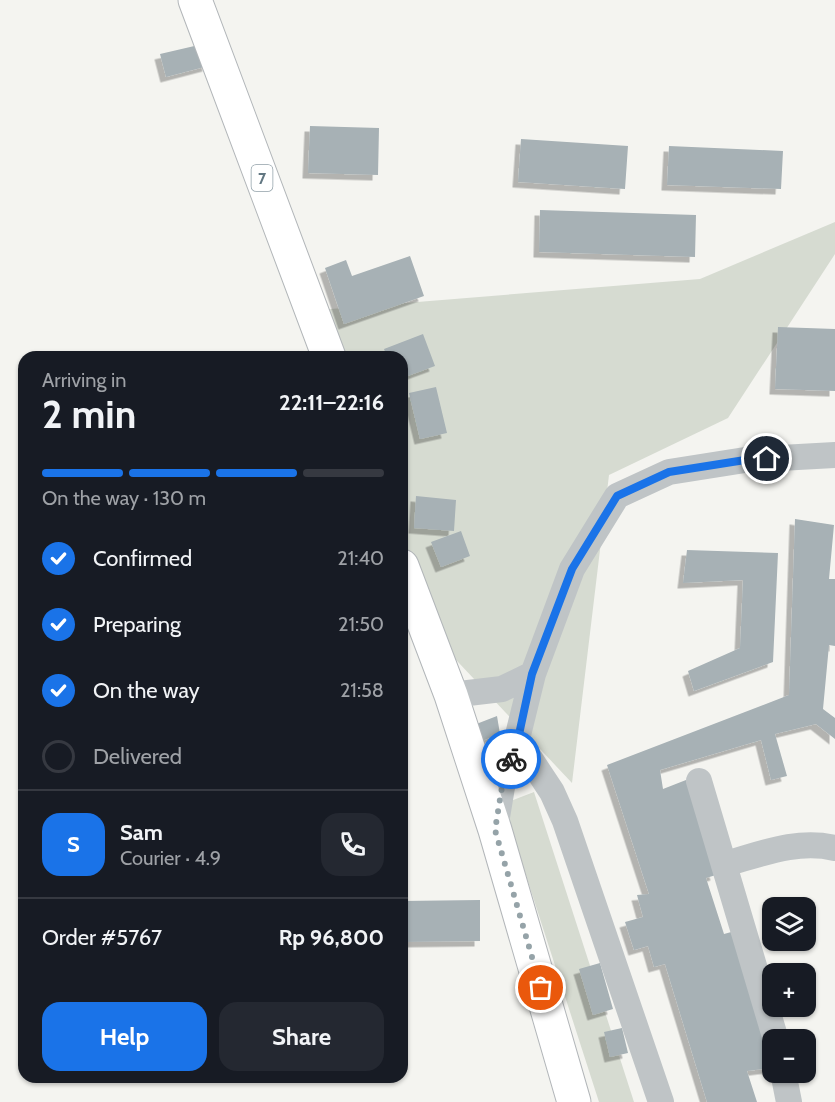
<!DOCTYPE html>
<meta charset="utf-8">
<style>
:root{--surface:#171b24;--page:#242831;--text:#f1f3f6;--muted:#9ea1a6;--line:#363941;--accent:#1a73e8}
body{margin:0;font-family:Cabin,sans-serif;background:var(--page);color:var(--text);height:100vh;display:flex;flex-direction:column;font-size:22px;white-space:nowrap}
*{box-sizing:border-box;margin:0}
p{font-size:20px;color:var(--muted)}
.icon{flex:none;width:33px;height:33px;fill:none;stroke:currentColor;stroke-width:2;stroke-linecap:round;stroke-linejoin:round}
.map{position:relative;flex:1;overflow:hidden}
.drawer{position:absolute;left:18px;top:351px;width:390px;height:732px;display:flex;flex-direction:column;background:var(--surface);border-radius:18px;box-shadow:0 2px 4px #0004}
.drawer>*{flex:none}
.controls{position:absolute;left:762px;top:897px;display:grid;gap:12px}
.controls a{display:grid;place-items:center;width:54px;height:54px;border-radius:12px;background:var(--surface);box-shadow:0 2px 4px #0004;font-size:30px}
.pin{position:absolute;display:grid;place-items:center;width:51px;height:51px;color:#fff;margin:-26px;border:3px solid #fff;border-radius:50%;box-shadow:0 2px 6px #0007}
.courier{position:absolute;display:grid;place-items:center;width:60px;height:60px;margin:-30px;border:4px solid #1a73e8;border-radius:50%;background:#fff;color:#222;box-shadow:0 2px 8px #0007}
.headline em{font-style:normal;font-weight:700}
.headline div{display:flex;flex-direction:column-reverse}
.headline{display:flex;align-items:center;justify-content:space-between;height:102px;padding:0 24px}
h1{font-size:39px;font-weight:700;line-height:45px}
.bar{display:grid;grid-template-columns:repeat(4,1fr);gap:9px 6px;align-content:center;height:72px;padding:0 24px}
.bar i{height:8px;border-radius:4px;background:var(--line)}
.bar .current{background:var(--accent)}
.bar p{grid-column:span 4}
.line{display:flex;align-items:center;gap:15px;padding:0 24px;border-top:2px solid var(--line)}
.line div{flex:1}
.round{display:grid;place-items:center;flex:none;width:63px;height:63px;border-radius:18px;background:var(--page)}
ol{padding:0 24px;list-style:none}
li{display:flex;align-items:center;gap:18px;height:66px}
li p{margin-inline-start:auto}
li .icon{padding:6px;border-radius:50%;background:var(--accent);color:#fff;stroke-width:4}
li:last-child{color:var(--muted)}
li i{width:33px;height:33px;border:3px solid var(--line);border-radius:50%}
.cta{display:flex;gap:12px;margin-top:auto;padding:12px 24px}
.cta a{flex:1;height:69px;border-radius:18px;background:var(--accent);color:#fff;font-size:24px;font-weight:700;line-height:69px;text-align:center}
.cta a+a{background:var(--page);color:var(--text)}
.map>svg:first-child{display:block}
.green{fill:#d6dbd1}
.building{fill:#a7b1b5;filter:url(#shadow)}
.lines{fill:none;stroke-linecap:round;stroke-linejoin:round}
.highway-casing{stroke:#b2b6b9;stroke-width:35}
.minor{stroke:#bfc4c6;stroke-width:26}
.highway{stroke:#fff;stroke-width:33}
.done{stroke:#95a3a8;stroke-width:6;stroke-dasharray:0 10.8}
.route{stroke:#1a73e8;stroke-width:8}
.labels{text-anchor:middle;stroke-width:6;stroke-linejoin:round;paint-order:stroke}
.shield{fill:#fff;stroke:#91a0a8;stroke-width:1.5}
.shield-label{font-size:16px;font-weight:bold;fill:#627782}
</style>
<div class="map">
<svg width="835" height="1102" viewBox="0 0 835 1102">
<defs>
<filter id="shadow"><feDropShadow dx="-5.5" dy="5.5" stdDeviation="0" flood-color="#0004"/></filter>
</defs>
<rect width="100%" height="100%" fill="#f4f4f0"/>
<!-- green -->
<path class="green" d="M835,222V254L728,418L609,475L572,783L411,612L402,586V357H322L306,311L700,279Z
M534,792L634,1102H599L503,804Z"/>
<!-- building -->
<path class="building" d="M203,44L208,66L166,77L160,54Z
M310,126L379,128L378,175L308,173Z
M521,139L628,146L625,189L518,182Z
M669,146L783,151L781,189L667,185Z
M540,210L696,215L695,257L539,252Z
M410,256L424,296L344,324L325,268L346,260L352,276Z
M778,327L835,329V391L775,389Z
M423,334L435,366L402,378V357H387L384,349Z
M436,387L447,433L420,439L409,393Z
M416,496L456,500L454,531L414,528Z
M795,519L834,525L829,579H835V646L829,645L823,709L835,718V739L816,724L775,734L787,776L771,780L761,740L660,770L663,789L686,780L716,875L706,878L724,934L735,931L772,1066V1068L747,1071L757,1102H707L665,964L654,967L648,946L634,950L625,922L643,917L637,895L649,894L607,765L789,695Z
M461,531L470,556L441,567L431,542Z
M687,550L778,553L773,662L694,691L688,671L740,648L743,580L683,583Z
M402,634L408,659L402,660Z
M497,716L500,734L471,745L466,728Z
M480,900V941L402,942V901Z
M600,963L613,1009L593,1015L579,969Z
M622,1028L628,1053L610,1057L604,1032Z"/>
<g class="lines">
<defs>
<path id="highway" d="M195,0L329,357
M402,566L451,695L495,830L574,1102"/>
</defs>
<!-- highway casing -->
<use href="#highway" class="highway-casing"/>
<!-- minor -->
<path class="minor" d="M451,695L502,689L533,674
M517,739L552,792L565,821L661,1102
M699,781L776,1040
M495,829L502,787L517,739L533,674L572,569L617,496L669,472L745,460L835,455
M725,864C761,854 797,839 835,848
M783,1072L789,1102"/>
<!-- highway -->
<use href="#highway" class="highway"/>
</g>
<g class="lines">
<!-- done -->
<path class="done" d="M511,759L502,787L495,830L541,988"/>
<!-- route -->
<path class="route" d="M511,759L518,739L532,674L572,569L617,496L669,472L745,460L767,459"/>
</g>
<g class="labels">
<!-- shield labels -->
<rect class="shield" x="251.5" y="165" width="21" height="26" rx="4.5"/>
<g class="shield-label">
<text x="262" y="184">7</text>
</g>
</g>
</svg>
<div class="controls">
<a><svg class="icon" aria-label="layers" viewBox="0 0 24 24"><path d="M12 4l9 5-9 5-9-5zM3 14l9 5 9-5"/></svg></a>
<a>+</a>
<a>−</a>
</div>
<div class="pin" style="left:541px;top:988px;background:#ea580c"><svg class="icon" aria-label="bag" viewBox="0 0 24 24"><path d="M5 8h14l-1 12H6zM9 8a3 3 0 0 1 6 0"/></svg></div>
<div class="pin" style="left:767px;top:459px;background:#1f2937"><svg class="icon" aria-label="home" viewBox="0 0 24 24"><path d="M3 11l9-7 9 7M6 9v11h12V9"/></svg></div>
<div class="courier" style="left:511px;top:759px"><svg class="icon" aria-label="bike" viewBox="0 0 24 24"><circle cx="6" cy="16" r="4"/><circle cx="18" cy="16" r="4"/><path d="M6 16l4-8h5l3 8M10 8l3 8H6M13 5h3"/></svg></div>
<section class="drawer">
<div class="headline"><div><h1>2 min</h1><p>Arriving in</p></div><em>22:11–22:16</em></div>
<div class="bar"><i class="current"></i><i class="current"></i><i class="current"></i><i></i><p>On the way · 130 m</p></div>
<ol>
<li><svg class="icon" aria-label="check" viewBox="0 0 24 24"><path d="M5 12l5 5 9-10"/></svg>Confirmed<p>21:40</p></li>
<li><svg class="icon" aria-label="check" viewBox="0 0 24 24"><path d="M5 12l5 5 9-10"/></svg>Preparing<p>21:50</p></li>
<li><svg class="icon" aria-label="check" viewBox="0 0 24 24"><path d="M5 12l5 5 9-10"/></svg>On the way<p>21:58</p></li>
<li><i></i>Delivered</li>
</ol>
<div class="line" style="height:108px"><b class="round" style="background:var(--accent);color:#fff">S</b><div><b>Sam</b><p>Courier · 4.9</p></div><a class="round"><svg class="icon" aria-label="phone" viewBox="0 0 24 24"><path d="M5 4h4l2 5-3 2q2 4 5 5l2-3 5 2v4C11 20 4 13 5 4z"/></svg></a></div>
<div class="line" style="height:78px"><div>Order #5767</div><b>Rp 96,800</b></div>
<div class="cta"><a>Help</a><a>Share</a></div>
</section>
</div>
